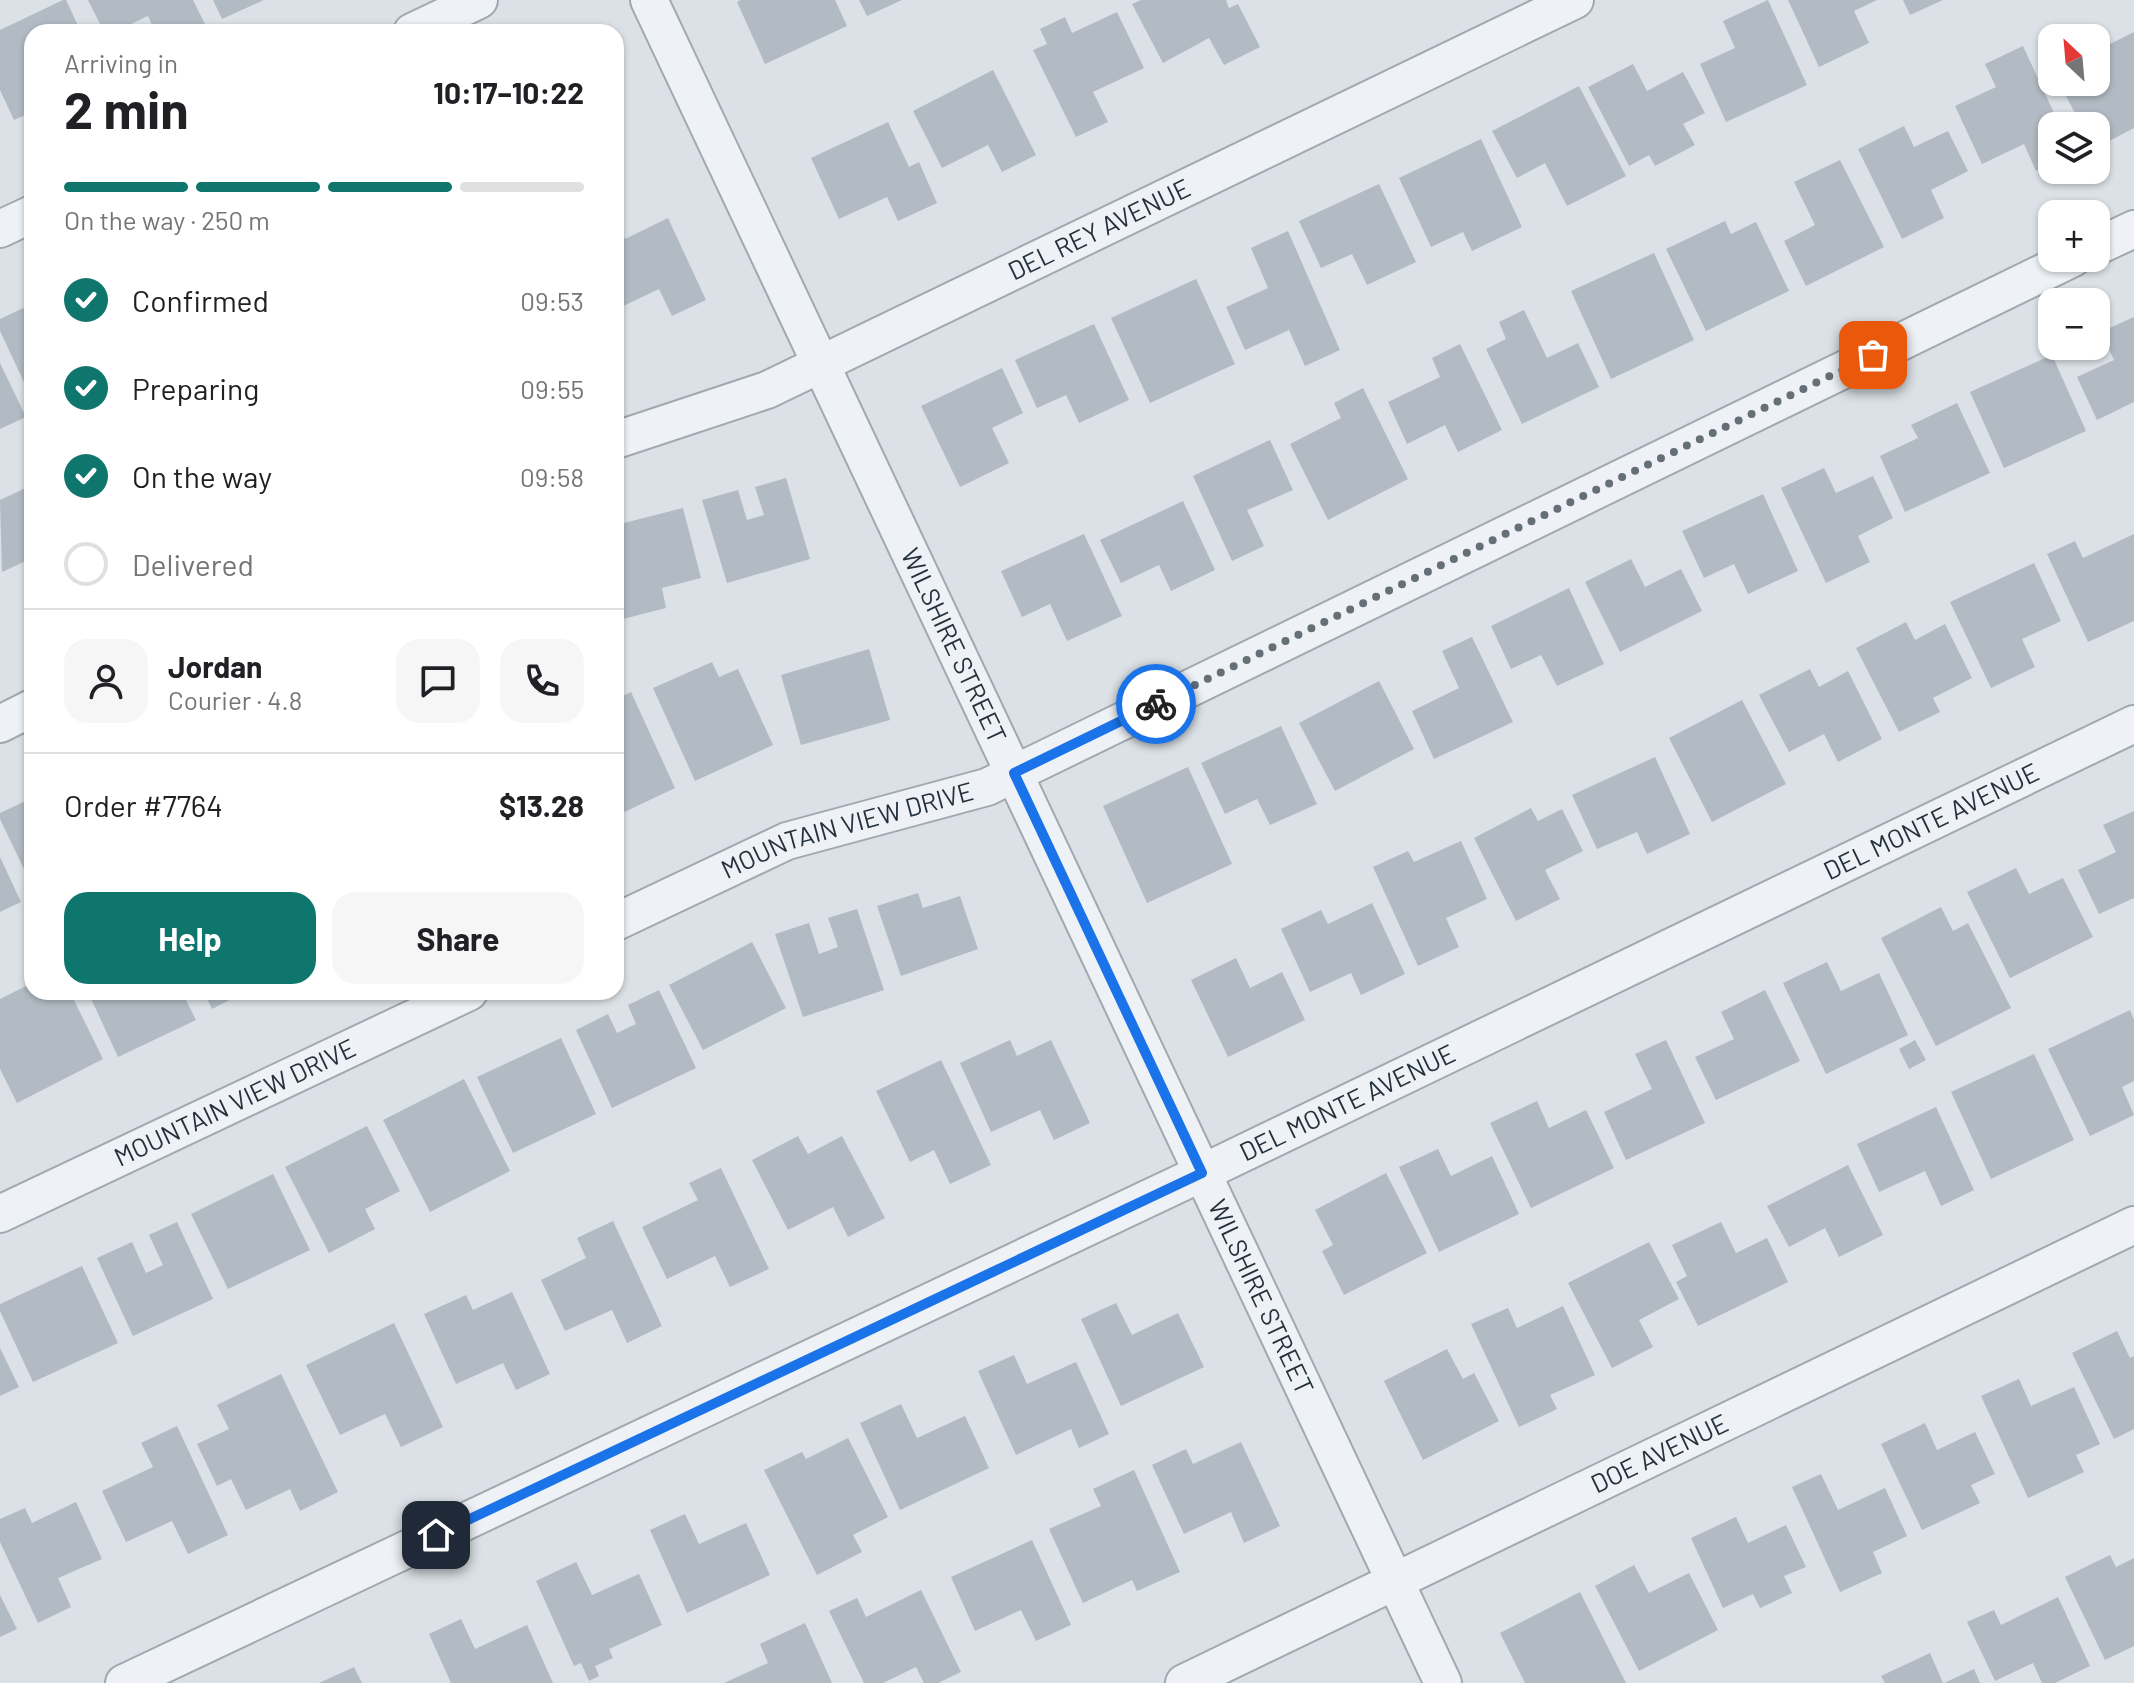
<!DOCTYPE html>
<meta charset="utf-8">
<style>
:root{--surface:#fff;--page:#f6f6f6;--text:#202124;--muted:#757577;--line:#e0e0e0;--accent:#0f766e}
body{margin:0;font-family:Barlow,sans-serif;background:var(--page);color:var(--text);height:100vh;display:flex;flex-direction:column;font-size:30px;white-space:nowrap}
*{box-sizing:border-box;margin:0}
p{font-size:26px;color:var(--muted)}
.icon{flex:none;width:44px;height:44px;fill:none;stroke:currentColor;stroke-width:2;stroke-linecap:round;stroke-linejoin:round}
.map{position:relative;flex:1;overflow:hidden}
.sheet{position:absolute;left:24px;top:24px;width:600px;height:976px;display:flex;flex-direction:column;background:var(--surface);border-radius:24px;box-shadow:0 2px 6px #0004}
.sheet>*{flex:none}
.needle{width:52px;rotate:334deg}
.controls{position:absolute;left:2038px;top:24px;display:grid;gap:16px}
.controls a{display:grid;place-items:center;width:72px;height:72px;border-radius:16px;background:var(--surface);box-shadow:0 2px 6px #0004;font-size:40px}
.pin{position:absolute;display:grid;place-items:center;width:68px;height:68px;color:#fff;margin:-34px;border-radius:16px;box-shadow:0 4px 12px #0006}
.courier{position:absolute;display:grid;place-items:center;width:80px;height:80px;margin:-40px;border:6px solid #1a73e8;border-radius:50%;background:#fff;color:#222;box-shadow:0 2px 10px #0007}
.headline em{font-style:normal;font-weight:700}
.headline div{display:flex;flex-direction:column-reverse}
.headline{display:flex;align-items:center;justify-content:space-between;height:136px;padding:0 40px}
h1{font-size:52px;font-weight:700;line-height:60px}
.bar{display:grid;grid-template-columns:repeat(4,1fr);gap:12px 8px;align-content:center;height:96px;padding:0 40px}
.bar i{height:10px;border-radius:6px;background:var(--line)}
.bar .active{background:var(--accent)}
.bar p{grid-column:span 4}
.line{display:flex;align-items:center;gap:20px;padding:0 40px;border-top:2px solid var(--line)}
.line div{flex:1}
.round{display:grid;place-items:center;flex:none;width:84px;height:84px;border-radius:24px;background:var(--page)}
ol{padding:0 40px;list-style:none}
li{display:flex;align-items:center;gap:24px;height:88px}
li p{margin-inline-start:auto}
li .icon{padding:8px;border-radius:50%;background:var(--accent);color:#fff;stroke-width:4}
li:last-child{color:var(--muted)}
li i{width:44px;height:44px;border:4px solid var(--line);border-radius:50%}
.action{display:flex;gap:16px;margin-top:auto;padding:16px 40px}
.action a{flex:1;height:92px;border-radius:24px;background:var(--accent);color:#fff;font-size:32px;font-weight:700;line-height:92px;text-align:center}
.action a+a{background:var(--page);color:var(--text)}
.map>svg:first-child{display:block}
.building{fill:#b2bbc3}
.lines{fill:none;stroke-linecap:round;stroke-linejoin:round}
.minor-casing{stroke:#a0a9b0;stroke-width:40}
.minor{stroke:#eef1f5;stroke-width:36}
.done{stroke:#646f78;stroke-width:8;stroke-dasharray:0 14.4}
.route{stroke:#1a73e8;stroke-width:10}
.labels{text-anchor:middle;stroke-width:7;stroke-linejoin:round;paint-order:stroke}
.street-label{font-size:26px;fill:#24313d;stroke:#eaf0f4}
</style>
<div class="map">
<svg width="2134" height="1683" viewBox="0 0 2134 1683">
<rect width="100%" height="100%" fill="#dbe1e6"/>
<!-- building -->
<path class="building" d="M63,0H66L81,32H32V112L14,120L0,90V30Z
M88,0H193L207,28L199,32H155L148,16L114,32H104Z
M213,0H264L222,19Z
M741,0H835L847,26L765,64L737,2Z
M859,0H902L867,16Z
M1141,0H1226L1229,8L1238,4L1260,47L1224,65L1209,38L1163,63L1132,4Z
M1768,0L1807,85L1726,122L1700,64L1735,48L1723,21Z
M1788,0H1877L1854,11L1869,43L1819,67Z
M1903,0H1943L1910,15Z
M1117,12L1144,68L1093,92L1108,122L1076,137L1033,50L1047,44L1040,29L1065,17L1072,33Z
M2134,32V128L2096,148V126H2082L2059,83L2096,82V51Z
M2023,46L2060,126H2052V164L2036,171L2024,144L1982,164L1955,106L1996,87L1985,64Z
M1633,64L1647,91L1683,72L1705,113L1683,124L1695,145L1655,166L1649,155L1629,166L1588,87Z
M993,70L1036,155L1002,172L988,145L942,168L913,111Z
M1579,86L1626,176L1567,206L1545,163L1517,178L1492,131Z
M888,122L909,167L919,162L937,203L898,221L887,197L839,219L811,158Z
M1904,126L1914,147L1948,131L1968,171L1931,190L1944,218L1902,239L1858,149Z
M1481,139L1522,227L1472,251L1463,232L1431,247L1399,178Z
M1840,160L1884,247L1806,286L1784,241L1815,225L1794,182Z
M1379,184L1416,262L1367,285L1352,254L1321,268L1299,221Z
M668,218L706,300L672,316L659,289L617,309L616,232L621,230L625,239Z
M1725,221L1731,234L1756,222L1789,291L1706,331L1666,249Z
M1288,231L1340,350L1305,366L1289,330L1245,350L1226,307L1268,288L1251,248Z
M1654,253L1694,340L1611,379L1571,291Z
M1196,279L1235,364L1150,403L1111,318Z
M32,304V399L0,331V319Z
M1524,310L1547,358L1578,343L1599,387L1522,424L1486,349L1506,339L1499,322Z
M2134,317V402L2097,420L2077,377L2114,360L2101,332Z
M1094,324L1129,400L1079,423L1066,395L1037,408L1015,360Z
M1460,344L1502,430L1458,452L1445,425L1407,444L1388,402L1440,377L1432,358Z
M2052,355L2086,431L2004,468L1970,392Z
M0,363L26,417L0,429Z
M1002,368L1023,413L992,428L1009,463L960,487L921,406Z
M1363,388L1408,479L1328,520L1290,444L1341,418L1334,403Z
M1957,403L1990,473L1905,512L1880,456L1918,438L1911,425Z
M1270,440L1293,490L1247,510L1264,546L1232,561L1193,476Z
M1824,468L1836,493L1873,476L1893,518L1858,536L1870,562L1826,583L1781,488Z
M786,478L810,559L727,583L702,500L738,490L747,520L764,515L755,487Z
M32,485V558L2,572L0,500Z
M1763,494L1798,571L1748,594L1734,564L1704,578L1682,531Z
M1183,501L1215,570L1171,591L1159,565L1121,583L1100,540Z
M683,508L701,578L662,588L666,608L619,620L616,607V525Z
M1084,534L1122,616L1067,641L1050,604L1022,617L1001,571Z
M2134,534V621L2088,642L2047,554L2075,541L2083,558Z
M1631,559L1645,587L1681,569L1702,611L1620,652L1585,582Z
M2034,563L2061,621L2022,639L2035,667L1991,688L1950,602Z
M1569,588L1604,664L1557,686L1541,655L1511,669L1491,626Z
M1906,622L1915,640L1945,624L1972,678L1933,698L1940,712L1899,732L1856,648Z
M1472,637L1513,722L1434,759L1412,711L1459,688L1442,651Z
M869,649L890,720L801,745L781,675Z
M712,662L719,677L738,669L773,745L695,781L653,688Z
M1810,669L1819,687L1848,671L1882,739L1838,762L1824,734L1789,752L1759,695Z
M1379,681L1414,749L1335,791L1299,723Z
M631,692L675,788L616,816V699Z
M1742,700L1786,784L1712,822L1669,738Z
M1281,726L1317,804L1270,825L1257,799L1225,814L1201,763Z
M1655,757L1690,834L1647,854L1637,832L1597,849L1572,795Z
M1188,767L1232,864L1147,903L1103,806Z
M32,798V886L0,819V813Z
M1531,808L1538,821L1562,809L1583,851L1545,870L1560,899L1516,921L1474,838Z
M2134,811V898L2099,914L2078,870L2116,852L2103,825Z
M1461,841L1487,899L1446,918L1459,947L1418,966L1373,867L1408,851L1414,862Z
M0,857L21,902L0,912Z
M2016,868L2029,894L2063,878L2093,937L2010,978L1967,892Z
M918,893L923,908L960,896L978,949L901,976L877,906Z
M1372,903L1405,974L1361,995L1351,973L1310,992L1281,929L1321,910L1328,924Z
M1941,907L1953,931L1968,923L2011,1008L1936,1046L1881,938Z
M857,909L884,990L803,1017L775,934L809,923L819,954L838,947L828,918Z
M752,942L786,1008L703,1050L669,985Z
M1236,958L1250,988L1282,972L1305,1020L1228,1057L1191,980Z
M1827,962L1841,991L1879,973L1908,1035L1826,1074L1783,983Z
M32,983V992H38L41,998L53,992H70L103,1059L17,1103L0,1069V999Z
M659,990L696,1068L612,1108L576,1030L608,1014L617,1033L636,1024L628,1005Z
M1765,990L1800,1061L1716,1100L1695,1057L1734,1039L1721,1012Z
M88,992H182L196,1020L118,1057Z
M204,992H240L241,994L212,1009Z
M2130,1010L2134,1020V1081L2122,1087L2134,1115L2090,1136L2048,1049Z
M561,1038L596,1114L513,1153L477,1077Z
M1010,1040L1017,1056L1051,1040L1090,1123L1054,1140L1040,1110L991,1132L960,1063Z
M1666,1040L1705,1123L1626,1160L1604,1112L1652,1089L1635,1054Z
M1915,1040L1926,1060L1909,1069L1899,1049Z
M2034,1054L2074,1140L1991,1179L1951,1092Z
M941,1060L991,1165L950,1184L934,1150L910,1162L876,1091Z
M464,1079L510,1171L430,1212L383,1120Z
M1537,1101L1549,1128L1586,1110L1614,1168L1531,1208L1490,1123Z
M1936,1107L1974,1190L1941,1206L1925,1171L1879,1192L1857,1144Z
M367,1126L400,1191L365,1209L375,1229L329,1253L285,1167Z
M798,1136L808,1154L842,1136L885,1218L848,1237L833,1207L788,1230L752,1160Z
M1438,1149L1451,1176L1492,1156L1519,1214L1439,1252L1399,1167Z
M1848,1165L1883,1235L1839,1257L1825,1228L1789,1247L1767,1206Z
M721,1168L769,1269L730,1287L715,1256L667,1279L642,1227L698,1200L689,1183Z
M1386,1173L1427,1253L1344,1295L1322,1251L1333,1245L1315,1210Z
M273,1174L310,1250L228,1289L191,1214Z
M613,1221L662,1326L627,1343L612,1310L565,1331L541,1280L586,1258L577,1238Z
M177,1222L213,1299L133,1336L97,1258L132,1242L146,1273L163,1265L149,1235Z
M1721,1222L1736,1253L1767,1238L1788,1282L1698,1326L1676,1282L1687,1276L1672,1245Z
M1649,1242L1679,1299L1639,1320L1653,1347L1612,1368L1568,1283Z
M82,1266L118,1343L33,1382L0,1311V1304Z
M512,1292L550,1374L516,1390L503,1363L456,1384L424,1314L466,1295L473,1310Z
M1116,1303L1132,1335L1178,1313L1204,1367L1121,1406L1081,1319Z
M1563,1306L1595,1375L1550,1395L1557,1409L1519,1427L1471,1324L1508,1308L1517,1328Z
M394,1323L443,1427L401,1447L385,1414L340,1435L306,1365Z
M2117,1331L2130,1358L2134,1356V1429L2114,1439L2072,1353Z
M0,1348L19,1387L0,1396Z
M1447,1349L1463,1379L1474,1373L1499,1421L1423,1460L1384,1381Z
M1014,1355L1027,1384L1076,1362L1109,1434L1079,1448L1071,1429L1016,1455L978,1371Z
M281,1374L338,1492L300,1511L290,1489L246,1510L231,1479L217,1486L197,1444L229,1429L217,1405Z
M2019,1379L2031,1406L2074,1387L2100,1444L2076,1455L2084,1472L2028,1498L1981,1396Z
M901,1404L917,1438L965,1416L989,1468L900,1510L860,1423Z
M1925,1423L1937,1450L1975,1432L1995,1474L1971,1485L1980,1503L1922,1530L1881,1444Z
M177,1426L228,1535L188,1554L172,1521L126,1542L102,1491L153,1467L141,1443Z
M848,1438L888,1517L853,1535L862,1552L817,1575L764,1470L802,1452L806,1459Z
M1241,1442L1280,1526L1244,1543L1231,1512L1184,1534L1152,1465L1186,1449L1193,1464Z
M1134,1470L1180,1572L1137,1591L1132,1580L1083,1603L1049,1529L1101,1506L1093,1489Z
M1821,1474L1838,1510L1885,1488L1907,1536L1873,1552L1882,1573L1840,1592L1792,1487Z
M76,1502L102,1559L58,1578L71,1607L38,1623L0,1542V1519L25,1508L32,1523Z
M685,1514L699,1544L746,1523L770,1575L687,1613L650,1530Z
M1736,1517L1748,1543L1786,1525L1806,1567L1784,1576L1792,1593L1760,1608L1753,1594L1723,1608L1691,1538Z
M1032,1540L1071,1625L1036,1641L1021,1610L975,1631L951,1577Z
M2110,1555L2116,1567L2134,1558V1646L2105,1660L2065,1577Z
M576,1562L592,1595L639,1574L662,1625L609,1649L613,1658L595,1666L599,1676L589,1681L581,1663L574,1666L536,1581Z
M1634,1565L1649,1593L1689,1573L1718,1630L1639,1671L1595,1586Z
M921,1590L961,1672L938,1683H924L916,1667L883,1683H864L829,1611L857,1598L866,1617Z
M1580,1592L1626,1683H1525L1500,1633Z
M0,1595L17,1629L0,1637Z
M2058,1597L2090,1666L2055,1683H2042L2033,1663L1995,1681L1967,1622L1994,1610L2001,1625Z
M461,1619L475,1649L527,1625L553,1683H451L429,1634Z
M805,1623L832,1683H724L768,1663L760,1644Z
M1930,1653L1943,1683H1885L1881,1676Z
M354,1667L362,1683H319Z
M1974,1669L1980,1683H1944Z"/>
<g class="lines">
<defs>
<g id="minor">
<path id="s1" d="M649,0L1443,1683"/>
<path d="M412,32L479,0"/>
<path d="M0,229L32,214"/>
<path d="M2096,247L2134,229"/>
<path id="s2" d="M616,440L767,390L1575,0"/>
<path d="M0,724L32,708"/>
<path id="s3" d="M616,922L787,841L987,787L2073,258"/>
<path id="s4" d="M0,1214L469,992"/>
<path id="s5" d="M124,1683L1202,1173L2134,724"/>
<path id="s6" d="M1184,1683L2134,1225"/>
</g>
</defs>
<!-- minor casing -->
<use href="#minor" class="minor-casing"/>
<!-- minor -->
<use href="#minor" class="minor"/>
</g>
<g class="lines">
<!-- done -->
<path class="done" d="M1156,704L1873,355"/>
<!-- route -->
<path class="route" d="M436,1535L1202,1173L1014,773L1156,704"/>
</g>
<g class="labels">
<!-- street labels -->
<g class="street-label">
<text dy="9" stroke="none"><textPath href="#s2" startOffset="528">DEL REY AVENUE</textPath></text>
<text dy="9" stroke="none"><textPath href="#s1" startOffset="714">WILSHIRE STREET</textPath></text>
<text dy="9" stroke="none"><textPath href="#s5" startOffset="2002">DEL MONTE AVENUE</textPath></text>
<text dy="9" stroke="none"><textPath href="#s3" startOffset="250">MOUNTAIN VIEW DRIVE</textPath></text>
<text dy="9" stroke="none"><textPath href="#s4" startOffset="260">MOUNTAIN VIEW DRIVE</textPath></text>
<text dy="9" stroke="none"><textPath href="#s5" startOffset="1354">DEL MONTE AVENUE</textPath></text>
<text dy="9" stroke="none"><textPath href="#s1" startOffset="1434">WILSHIRE STREET</textPath></text>
<text dy="9" stroke="none"><textPath href="#s6" startOffset="528">DOE AVENUE</textPath></text>
</g>
</g>
</svg>
<div class="controls">
<a><svg class="needle" viewBox="-14 -14 28 28"><path d="M0-13l5 13h-10z" fill="#e53935"/><path d="M0 13l5-13h-10z" fill="#757577"/></svg></a>
<a><svg class="icon" aria-label="layers" viewBox="0 0 24 24"><path d="M12 4l9 5-9 5-9-5zM3 14l9 5 9-5"/></svg></a>
<a>+</a>
<a>−</a>
</div>
<div class="pin" style="left:1873px;top:355px;background:#ea580c"><svg class="icon" aria-label="bag" viewBox="0 0 24 24"><path d="M5 8h14l-1 12H6zM9 8a3 3 0 0 1 6 0"/></svg></div>
<div class="pin" style="left:436px;top:1535px;background:#1f2937"><svg class="icon" aria-label="home" viewBox="0 0 24 24"><path d="M3 11l9-7 9 7M6 9v11h12V9"/></svg></div>
<div class="courier" style="left:1156px;top:704px"><svg class="icon" aria-label="bike" viewBox="0 0 24 24"><circle cx="6" cy="16" r="4"/><circle cx="18" cy="16" r="4"/><path d="M6 16l4-8h5l3 8M10 8l3 8H6M13 5h3"/></svg></div>
<section class="sheet">
<div class="headline"><div><h1>2 min</h1><p>Arriving in</p></div><em>10:17–10:22</em></div>
<div class="bar"><i class="active"></i><i class="active"></i><i class="active"></i><i></i><p>On the way · 250 m</p></div>
<ol>
<li><svg class="icon" aria-label="check" viewBox="0 0 24 24"><path d="M5 12l5 5 9-10"/></svg>Confirmed<p>09:53</p></li>
<li><svg class="icon" aria-label="check" viewBox="0 0 24 24"><path d="M5 12l5 5 9-10"/></svg>Preparing<p>09:55</p></li>
<li><svg class="icon" aria-label="check" viewBox="0 0 24 24"><path d="M5 12l5 5 9-10"/></svg>On the way<p>09:58</p></li>
<li><i></i>Delivered</li>
</ol>
<div class="line" style="height:144px"><a class="round"><svg class="icon" aria-label="person" viewBox="0 0 24 24"><circle cx="12" cy="8" r="4"/><path d="M4 21q1-7 8-7t8 7"/></svg></a><div><b>Jordan</b><p>Courier · 4.8</p></div><a class="round"><svg class="icon" aria-label="chat" viewBox="0 0 24 24"><path d="M4 5h16v11H9l-5 4z"/></svg></a><a class="round"><svg class="icon" aria-label="phone" viewBox="0 0 24 24"><path d="M5 4h4l2 5-3 2q2 4 5 5l2-3 5 2v4C11 20 4 13 5 4z"/></svg></a></div>
<div class="line" style="height:104px"><div>Order #7764</div><b>$13.28</b></div>
<div class="action"><a>Help</a><a>Share</a></div>
</section>
</div>
